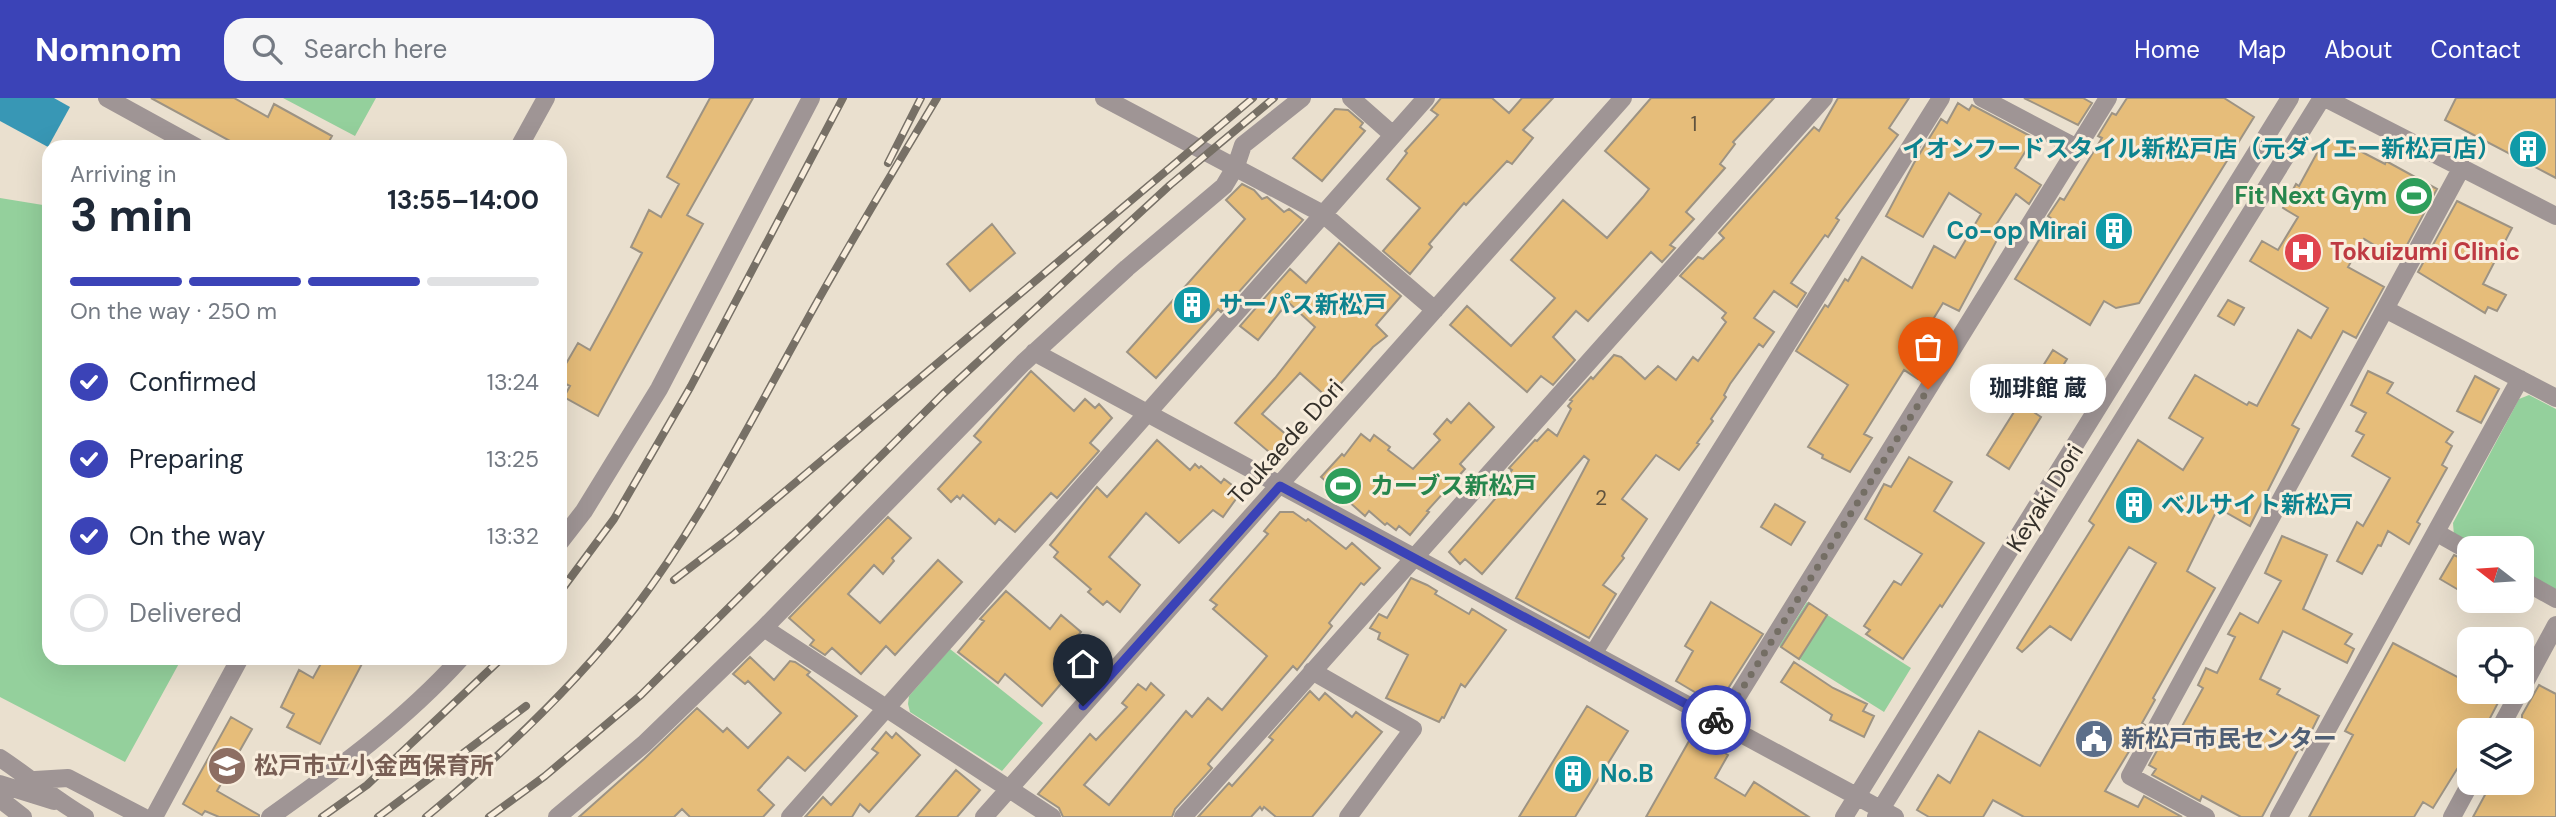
<!DOCTYPE html>
<meta charset="utf-8">
<style>
:root{--surface:#fff;--page:#f6f6f7;--text:#1f2937;--muted:#747a83;--line:#e0e1e3;--accent:#3b43b7}
body{margin:0;font-family:"DM Sans","Noto Sans JP",sans-serif;background:var(--page);color:var(--text);height:100vh;display:flex;flex-direction:column;font-size:26px;white-space:nowrap}
*{box-sizing:border-box;margin:0}
p{font-size:23px;color:var(--muted)}
.icon{flex:none;width:38px;height:38px;fill:none;stroke:currentColor;stroke-width:2;stroke-linecap:round;stroke-linejoin:round}
.map{position:relative;flex:1;overflow:hidden}
.drawer{position:absolute;left:42px;top:42px;width:525px;height:525px;display:flex;flex-direction:column;background:var(--surface);border-radius:21px;box-shadow:0 7px 28px #0002}
.drawer>*{flex:none}
.needle{width:46px;rotate:287deg}
.tools{position:absolute;left:2457px;top:438px;display:grid;gap:14px}
.tools a{display:grid;place-items:center;width:77px;height:77px;border-radius:14px;background:var(--surface);box-shadow:0 7px 28px #0002;font-size:35px}
.pin{position:absolute;display:grid;place-items:center;width:60px;height:60px;color:#fff;margin:-72px -30px;border-radius:50% 50% 50% 0;rotate:-45deg;box-shadow:0 0 7px #0007}
.pin .icon{rotate:45deg}
.courier{position:absolute;display:grid;place-items:center;width:70px;height:70px;margin:-35px;border:5px solid #3b43b7;border-radius:50%;background:#fff;color:#222;box-shadow:0 2px 9px #0007}
.bubble{position:absolute;height:49px;border-radius:21px;background:var(--surface);box-shadow:0 7px 28px #0002;font-size:23px;font-weight:700;line-height:49px;text-align:center}
.head em{font-style:normal;font-weight:700}
.head div{display:flex;flex-direction:column-reverse}
.head{display:flex;align-items:center;justify-content:space-between;height:119px;padding:0 28px}
h1{font-size:46px;font-weight:700;line-height:52px}
.bar{display:grid;grid-template-columns:repeat(4,1fr);gap:10px 7px;align-content:center;height:84px;padding:0 28px}
.bar i{height:9px;border-radius:5px;background:var(--line)}
.bar .on{background:var(--accent)}
.bar p{grid-column:span 4}
ol{padding:0 28px;list-style:none}
li{display:flex;align-items:center;gap:21px;height:77px}
li p{margin-inline-start:auto}
li .icon{padding:7px;border-radius:50%;background:var(--accent);color:#fff;stroke-width:4}
li:last-child{color:var(--muted)}
li i{width:38px;height:38px;border:4px solid var(--line);border-radius:50%}
header{display:flex;align-items:center;gap:42px;box-sizing:border-box;height:98px;padding:0 35px;background:var(--accent);color:#fff}
header strong{font-size:33px}
nav{display:flex;gap:38px;margin-inline-start:auto;font-size:24px}
.search{width:490px;height:63px;background:var(--page);display:flex;align-items:center;gap:18px;box-sizing:border-box;padding:0 24px;border-radius:21px;color:var(--muted);font-size:26px}
.map>svg:first-child{display:block}
.green{fill:#94d09c}
.water{fill:#3897b5}
.building{fill:#e6bd7a;stroke:#9d9383;stroke-width:2}
.lines{fill:none;stroke-linecap:round;stroke-linejoin:round}
.minor{stroke:#9f9595;stroke-width:18}
.rail-casing{stroke:#777066;stroke-width:8}
.rail{stroke:#f8eddc;stroke-width:5;stroke-dasharray:16;stroke-linecap:butt}
.done{stroke:#746e64;stroke-width:7;stroke-dasharray:0 12.6}
.route{stroke:#3b43b7;stroke-width:9}
.labels{text-anchor:middle;stroke-width:6;stroke-linejoin:round;paint-order:stroke}
.number-label{font-size:21px;fill:#60533e}
.culture-label{font-size:24px;font-weight:bold;fill:#0d838f;stroke:#f8eddc;text-anchor:start}
.leisure-label{font-size:24px;font-weight:bold;fill:#27864d;stroke:#f8eddc;text-anchor:end}
.health-label{font-size:24px;font-weight:bold;fill:#be3a42;stroke:#f8eddc;text-anchor:start}
.street-label{font-size:24px;fill:#34302a;stroke:#f8eddc}
.service-label{font-size:24px;font-weight:bold;fill:#4e5e75;stroke:#f8eddc;text-anchor:start}
.education-label{font-size:24px;font-weight:bold;fill:#785e54;stroke:#f8eddc;text-anchor:start}
</style>
<header>
<strong>Nomnom</strong>
<div class="search"><svg class="icon" aria-label="search" viewBox="0 0 24 24"><circle cx="10" cy="10" r="6"/><path d="M15 15l6 6"/></svg>Search here</div>
<nav><a>Home</a><a>Map</a><a>About</a><a>Contact</a></nav>
</header>
<div class="map">
<svg width="2556" height="719" viewBox="0 0 2556 719">
<rect width="100%" height="100%" fill="#eae0cf"/>
<!-- green -->
<path class="green" d="M283,0H376L355,38Z
M0,100L49,108V560H182L125,664L0,599Z
M2529,297L2556,311V493L2522,475V450H2475L2454,438L2453,425L2519,301Z
M1807,504L1911,570L1884,614L1779,548Z
M950,551L1043,625L1002,673L910,614L908,606L909,598Z"/>
<!-- water -->
<path class="water" d="M0,0H54L70,9L48,49L0,23Z"/>
<!-- building -->
<path class="building" d="M151,0H234L268,19L274,6L332,38L326,49H241Z
M710,0H753L687,117L703,126L598,318L564,299L570,288L560,283V276L578,245L590,252L614,208L642,155L631,149L649,112L661,119L679,86L667,79Z
M1441,0H1492L1509,15L1522,0H1553L1523,32L1533,40L1512,66L1507,63L1466,107L1464,105L1429,146L1432,149L1410,176L1383,153L1420,110L1387,81L1407,55L1405,53L1438,17L1431,12Z
M1651,0H1774L1733,44L1735,46L1720,66L1725,70L1686,114L1694,121L1670,147L1675,150L1662,164L1651,154L1588,223L1576,213L1553,239L1575,262L1553,287L1541,278L1527,294L1450,227L1467,208L1511,248L1555,200L1511,162L1563,102L1607,140L1643,99L1649,91L1605,53Z
M1838,0H1909L1889,30L1898,37L1836,120L1839,122L1828,139L1825,137L1791,185L1806,195L1797,209L1774,193L1754,220L1774,234L1763,249L1759,246L1730,286L1724,297L1726,299L1711,321L1713,323L1697,345L1699,346L1679,372L1656,357L1622,401L1647,421L1622,458L1624,460L1603,487L1616,496L1589,540L1516,500L1589,362L1584,358L1482,476L1465,461L1460,466L1449,454L1495,401L1490,397L1512,372L1509,370L1535,342L1537,343L1548,331L1557,338L1571,311L1568,308L1572,303L1570,302L1591,279L1593,281L1614,257L1621,259L1645,281L1658,268L1676,282L1693,259L1698,263L1726,224L1722,220L1726,215L1680,178L1698,159L1703,161L1724,140L1719,135L1814,29L1819,33Z
M2024,0H2083L2092,5L2078,27Z
M2127,0H2224L2254,19L2139,205L2116,210L2104,203L2090,227L2015,181L2052,121L2048,118L2060,100L2064,102L2102,40L2098,38L2112,15L2116,17Z
M2456,0H2556V80L2445,22Z
M1958,5L1969,12L1972,7L2034,40L2015,70L2041,87L2029,106L2016,96L1990,136L1998,140L1959,213L1943,205L1918,246L1934,256L1918,281L1904,272L1864,336L1872,340L1850,374L1822,360L1823,357L1808,349L1848,287L1796,253L1825,207L1828,209L1845,181L1848,183L1862,159L1912,190L1934,148L1955,160L1981,116L1949,95L1923,139L1886,118L1914,65L1941,21L1947,25Z
M1335,11L1348,12L1363,25L1360,29L1365,33L1322,83L1293,60Z
M2339,42L2385,66L2386,63L2437,91L2399,162L2364,141L2348,169L2384,189L2356,240L2343,233L2292,327L2299,331L2250,428L2218,410L2187,473L2215,490L2153,600L2155,602L2142,625L2145,627L2105,693L2138,709L2144,698L2182,719H2024L1993,702L1983,719H1929L1917,712L1938,677L1950,685L1979,633L2040,668L2156,465L2129,449L2071,542L2050,528L2022,554L2017,550L2094,427L2089,423L2138,342L2183,372L2203,340L2169,320L2195,277L2247,307L2249,304L2257,308L2298,232L2311,240L2328,210L2250,163L2262,143L2278,152L2298,119L2283,110L2296,86L2299,88L2323,44Z
M1242,86L1254,92L1262,101L1267,99L1284,114L1289,111L1303,122L1221,214L1218,211L1156,280L1127,254L1245,121L1226,102Z
M2457,103L2512,130L2483,186L2506,197L2497,213L2488,209L2485,215L2418,174Z
M992,126L1015,155L970,193L947,166Z
M1339,145L1401,198L1376,227L1387,238L1373,249L1328,300L1300,275L1262,316L1289,339L1275,359L1235,325L1275,280L1315,229L1288,204L1258,242L1240,228L1290,171L1306,185Z
M2228,202L2244,210L2234,227L2218,218Z
M2053,252L2067,261L2035,315L2041,319L2009,371L1987,357Z
M1031,273L1074,313L1085,301L1095,310L1099,306L1112,320L1090,345L1099,353L1057,400L1051,395L1015,434L999,421L995,426L963,397L960,401L957,398L951,404L938,391L981,344L974,338Z
M2368,273L2393,285L2387,295L2453,334L2446,344L2452,348L2442,367L2447,370L2417,424L2420,426L2409,446L2388,433L2381,448L2378,447L2362,476L2337,463L2357,424L2363,428L2390,380L2352,358L2364,337L2356,333L2366,315L2351,307Z
M2475,278L2499,291L2481,325L2457,313Z
M1469,305L1494,329L1460,366L1465,371L1427,413L1429,414L1410,437L1399,428L1396,432L1387,425L1385,427L1369,413L1365,418L1321,379L1342,356L1344,358L1361,336L1370,343L1374,337L1390,349L1388,352L1413,371L1440,342L1434,336L1447,321L1451,325Z
M1157,342L1190,372L1195,366L1199,370L1201,368L1221,385L1224,381L1241,394L1223,419L1213,412L1179,445L1146,415L1109,459L1140,487L1120,514L1107,503L1103,507L1088,494L1091,491L1054,459L1058,454L1050,447L1097,389L1107,399Z
M1909,359L1952,384L1934,413L1984,445L1942,509L1940,507L1903,561L1866,536L1870,532L1864,528L1894,483L1901,487L1922,456L1865,421L1884,386L1891,389Z
M1775,406L1805,424L1791,447L1761,429Z
M1280,414H1293L1306,423L1308,421L1346,451L1352,445L1380,470L1364,487L1361,485L1329,525L1332,528L1297,572L1293,568L1208,666L1212,670L1175,711L1172,719H1063L1059,710L1038,696L1090,636L1096,642L1127,609L1122,605L1138,586L1146,592L1151,585L1164,597L1084,687L1109,707L1186,613L1192,619L1208,600L1222,612L1267,558L1213,511L1217,507L1210,502L1268,436L1264,433Z
M888,419L911,440L892,460L894,463L883,476L874,467L848,496L880,525L938,462L962,484L895,557L886,548L861,576L832,550L825,557L810,547L814,542L789,520Z
M2282,438L2327,457L2303,511L2352,536L2345,546L2354,551L2347,565L2283,533L2260,581L2280,591L2277,596L2319,618L2302,652L2299,650L2262,719H2241L2202,698L2200,703L2152,677L2156,671L2149,667L2165,638L2174,643L2203,590L2198,587L2206,570L2217,575L2235,539L2228,536L2240,515L2258,525L2281,483L2265,475Z
M2454,457L2469,464V498L2440,481Z
M1411,480L1427,487L1437,493L1435,496L1469,516L1472,511L1506,532L1465,589L1461,586L1444,620L1442,619L1439,624L1386,600L1408,557L1378,541L1380,535L1370,530L1379,516L1387,520Z
M1006,493L1050,531L1061,517L1081,534L1055,566L1058,568L1055,572L1065,581L1042,608L1005,576L998,585L958,554L984,523L980,521Z
M1711,504L1763,536L1718,606L1700,594L1698,596L1676,583L1693,553L1685,548Z
M1809,505L1827,517L1799,561L1781,549Z
M2393,545L2469,585V593H2485L2500,601L2488,624L2486,623L2481,632H2469V673L2464,675L2457,671L2433,710L2423,704L2414,719H2309L2353,637L2345,633Z
M750,559L774,582L790,563L795,564L810,574L807,577L857,618L805,673L788,659L758,692L774,707L763,719H690L682,711L674,719H579L644,661L697,610L723,634L727,630L748,650L781,615L748,583L745,586L733,576Z
M324,560H365L320,646L287,629L294,616L281,609L299,572L313,580Z
M1794,564L1833,590L1867,606L1863,613L1874,618L1864,639L1830,622L1832,617L1781,584Z
M2539,587L2556,596V719H2473L2492,684H2522V617Z
M1310,593L1319,602L1325,595L1352,619L1356,614L1382,634L1312,719H1276L1264,709L1262,712L1260,709L1251,719H1198L1229,685L1232,688L1273,642L1269,639Z
M1587,608L1628,633L1575,719H1519Z
M231,619L252,631L217,693L259,717V719H219L205,713L202,717L183,706Z
M886,634L892,640L896,635L920,657L869,714L860,706L852,719H805L823,699L831,707L878,655L872,651Z
M1693,636L1728,657L1715,680L1745,698L1754,684L1809,719H1646Z
M956,672L980,692L957,719H916Z"/>
<g class="lines">
<!-- minor -->
<path class="minor" d="M107,0L196,49
M1104,0L1323,116L1435,212
M1351,0L1393,37
M1982,0L2077,50
M2325,0L2556,118
M519,49L546,0
M2385,211L2462,69
M1034,254L1895,719
M2437,435L2469,453
M560,444L584,413L659,291L811,0
M2522,482L2556,501
M764,530L1052,719
M1593,556L1941,0
M1312,573L1413,631L1348,719
M2522,590L2556,527
M1721,625L2108,0
M2499,632L2520,593
M0,660C29,679 55,702 85,719
M35,682L68,680L143,719
M0,686L54,703
M0,701L23,719
M154,719L240,560
M270,719C338,671 405,622 461,560
M557,719L644,646L764,530L1023,265L1127,170L1224,88L1236,68L1243,47L1302,0
M790,719L1426,0
M984,719L1623,0
M1183,719L1824,0
M1844,719L2290,0
M1876,719L2322,0
M2206,719L2130,678L2385,211L2556,300
M2279,719L2520,281
M2452,719L2471,684"/>
<defs>
<path id="rail" d="M888,65L921,0
M674,482L733,437L1253,0
M560,494L614,421L691,288L843,0
M322,719L367,687L502,560
M378,719L526,608
M426,719C503,656 574,589 635,510C700,424 749,326 801,233C844,154 891,77 937,0
M489,719L545,678L641,597L943,296L1170,87L1274,0"/>
</defs>
<!-- rail casing -->
<use href="#rail" class="rail-casing"/>
<!-- rail -->
<use href="#rail" class="rail"/>
</g>
<g class="lines">
<!-- done -->
<path class="done" d="M1716,622L1721,625L1928,291"/>
<!-- route -->
<path class="route" d="M1083,608L1280,388L1716,622"/>
</g>
<!-- icons -->
<defs>
<symbol id="building-disc" viewBox="-11 -11 22 22"><circle r="9.5" fill="#0f9aa8" stroke="#f8eddc"/><path d="M-4-6H4V6H1V3H-1V6H-4ZM-2.5-4.3h1.7v1.8h-1.7ZM.8-4.3h1.7v1.8H.8ZM-2.5-1h1.7V.8h-1.7ZM.8-1h1.7V.8H.8Z" fill="#fff"/></symbol>
<symbol id="stadium-disc" viewBox="-11 -11 22 22"><circle r="9.5" fill="#2e9e5b" stroke="#f8eddc"/><path d="M0-5a6.5 5 0 1 0 0 10a6.5 5 0 1 0 0-10ZM-3.5-1.8h7v3.6h-7Z" fill="#fff"/></symbol>
<symbol id="hospital-disc" viewBox="-11 -11 22 22"><circle r="9.5" fill="#e0444e" stroke="#f8eddc"/><path d="M-5-5h3v3.5h4V-5h3V5h-3V1.5h-4V5h-3Z" fill="#fff"/></symbol>
<symbol id="civic-disc" viewBox="-11 -11 22 22"><circle r="9.5" fill="#5c6f8a" stroke="#f8eddc"/><path d="M-.6-6.5H3V-4.5H.6V-3L4-1V1h2V6H-6V1h2V-1L-.6-3ZM-1.2 2.5V6h2.4V2.5Z" fill="#fff"/></symbol>
<symbol id="school-disc" viewBox="-11 -11 22 22"><circle r="9.5" fill="#8d6e63" stroke="#f8eddc"/><path d="M0-5L7-2L0 1L-7-2ZM-4 1L0 2.5L4 1V4Q0 6-4 4Z" fill="#fff"/></symbol>
</defs>
<g fill-rule="evenodd">
<use href="#building-disc" x="2506" y="29" width="44" height="44"/>
<use href="#stadium-disc" x="2392" y="76" width="44" height="44"/>
<use href="#building-disc" x="2092" y="111" width="44" height="44"/>
<use href="#hospital-disc" x="2281" y="132" width="44" height="44"/>
<use href="#building-disc" x="1170" y="185" width="44" height="44"/>
<use href="#stadium-disc" x="1321" y="366" width="44" height="44"/>
<use href="#building-disc" x="2112" y="385" width="44" height="44"/>
<use href="#civic-disc" x="2072" y="619" width="44" height="44"/>
<use href="#school-disc" x="205" y="646" width="44" height="44"/>
<use href="#building-disc" x="1551" y="654" width="44" height="44"/>
</g>
<g class="labels">
<!-- number labels -->
<g class="number-label">
<text x="1694" y="33">1</text>
<text x="1601" y="407">2</text>
</g>
<!-- culture labels -->
<g class="culture-label">
<text x="2501" y="59" text-anchor="end">イオンフードスタイル新松戸店（元ダイエー新松戸店）</text>
<text x="2087" y="141" text-anchor="end">Co-op Mirai</text>
<text x="1219" y="215">サーパス新松戸</text>
<text x="2161" y="415">ベルサイト新松戸</text>
<text x="1600" y="684">No.B</text>
</g>
<!-- leisure labels -->
<g class="leisure-label">
<text x="2387" y="106">Fit Next Gym</text>
<text x="1370" y="396" text-anchor="start">カーブス新松戸</text>
</g>
<!-- health labels -->
<g class="health-label">
<text x="2330" y="162">Tokuizumi Clinic</text>
</g>
<!-- street labels -->
<g class="street-label">
<text transform="translate(1286 344) rotate(-48)" y="8">Toukaede Dori</text>
<text transform="translate(2045 400) rotate(-58)" y="8">Keyaki Dori</text>
</g>
<!-- service labels -->
<g class="service-label">
<text x="2121" y="649">新松戸市民センター</text>
</g>
<!-- education labels -->
<g class="education-label">
<text x="254" y="676">松戸市立小金西保育所</text>
</g>
</g>
</svg>
<div class="tools">
<a><svg class="needle" viewBox="-14 -14 28 28"><path d="M0-13l5 13h-10z" fill="#e53935"/><path d="M0 13l5-13h-10z" fill="#747a83"/></svg></a>
<a><svg class="icon" aria-label="locate" viewBox="0 0 24 24"><circle cx="12" cy="12" r="6"/><path d="M12 2v4M12 18v4M2 12h4M18 12h4"/></svg></a>
<a><svg class="icon" aria-label="layers" viewBox="0 0 24 24"><path d="M12 4l9 5-9 5-9-5zM3 14l9 5 9-5"/></svg></a>
</div>
<div class="pin" style="left:1928px;top:291px;background:#ea580c"><svg class="icon" aria-label="bag" viewBox="0 0 24 24"><path d="M5 8h14l-1 12H6zM9 8a3 3 0 0 1 6 0"/></svg></div>
<div class="pin" style="left:1083px;top:608px;background:#1f2937"><svg class="icon" aria-label="home" viewBox="0 0 24 24"><path d="M3 11l9-7 9 7M6 9v11h12V9"/></svg></div>
<div class="courier" style="left:1716px;top:622px"><svg class="icon" aria-label="bike" viewBox="0 0 24 24"><circle cx="6" cy="16" r="4"/><circle cx="18" cy="16" r="4"/><path d="M6 16l4-8h5l3 8M10 8l3 8H6M13 5h3"/></svg></div>
<div class="bubble" style="left:1970px;top:266px;width:136px">珈琲館 蔵</div>
<section class="drawer">
<div class="head"><div><h1>3 min</h1><p>Arriving in</p></div><em>13:55–14:00</em></div>
<div class="bar"><i class="on"></i><i class="on"></i><i class="on"></i><i></i><p>On the way · 250 m</p></div>
<ol>
<li><svg class="icon" aria-label="check" viewBox="0 0 24 24"><path d="M5 12l5 5 9-10"/></svg>Confirmed<p>13:24</p></li>
<li><svg class="icon" aria-label="check" viewBox="0 0 24 24"><path d="M5 12l5 5 9-10"/></svg>Preparing<p>13:25</p></li>
<li><svg class="icon" aria-label="check" viewBox="0 0 24 24"><path d="M5 12l5 5 9-10"/></svg>On the way<p>13:32</p></li>
<li><i></i>Delivered</li>
</ol>
</section>
</div>
